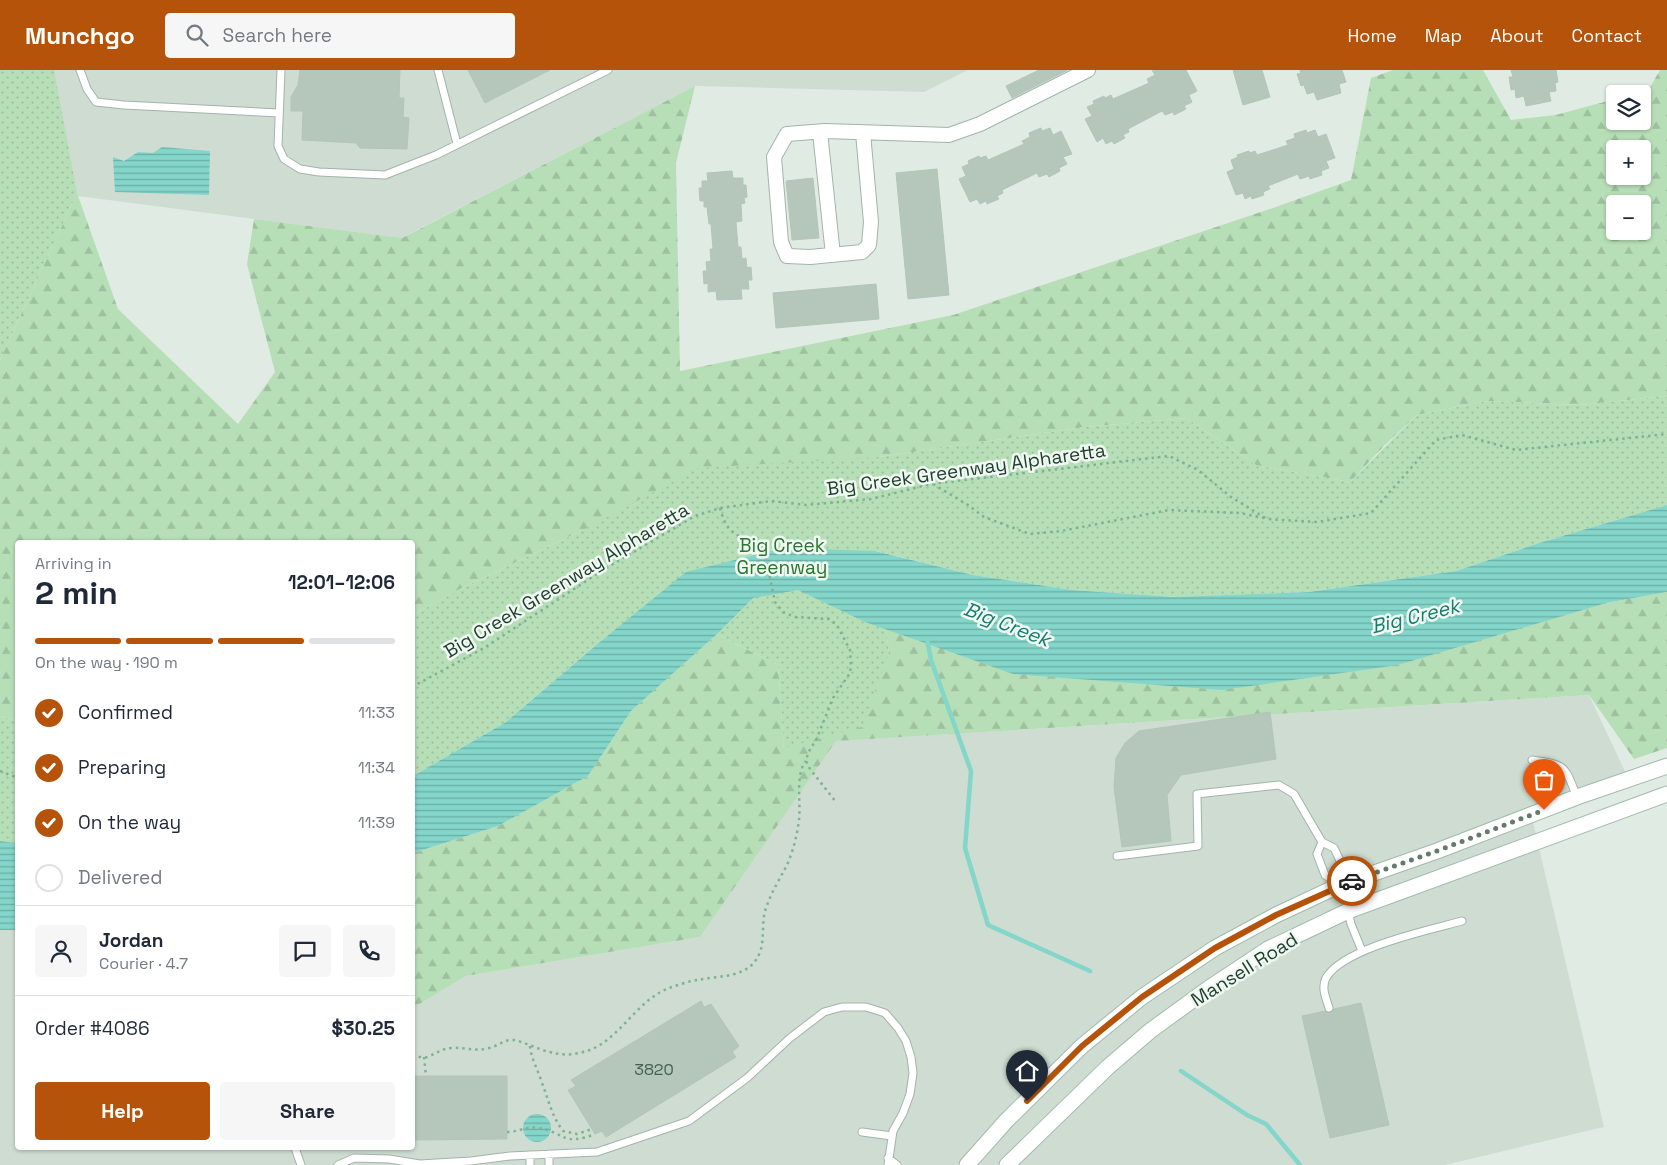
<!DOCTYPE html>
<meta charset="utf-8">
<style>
:root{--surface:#fff;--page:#f6f6f7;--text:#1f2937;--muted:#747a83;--line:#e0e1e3;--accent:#b45309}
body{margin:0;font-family:"Space Grotesk",sans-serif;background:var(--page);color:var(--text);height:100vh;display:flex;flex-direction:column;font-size:19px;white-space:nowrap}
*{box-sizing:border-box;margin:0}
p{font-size:16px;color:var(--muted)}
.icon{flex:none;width:28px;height:28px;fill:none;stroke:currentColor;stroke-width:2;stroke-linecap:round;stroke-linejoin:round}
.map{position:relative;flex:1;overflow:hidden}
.side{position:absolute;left:15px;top:470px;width:400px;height:610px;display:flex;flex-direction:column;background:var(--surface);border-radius:5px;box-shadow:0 1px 4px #0004}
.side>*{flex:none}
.controls{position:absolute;left:1606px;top:15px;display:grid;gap:10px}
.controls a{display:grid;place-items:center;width:45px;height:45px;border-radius:5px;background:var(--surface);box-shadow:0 1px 4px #0004;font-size:25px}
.pin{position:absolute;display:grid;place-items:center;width:42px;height:42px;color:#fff;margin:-51px -21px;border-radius:50% 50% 50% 0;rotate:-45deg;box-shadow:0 0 5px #0007}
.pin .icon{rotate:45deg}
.courier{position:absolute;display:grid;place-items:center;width:50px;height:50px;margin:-25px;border:4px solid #b45309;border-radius:50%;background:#fff;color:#222;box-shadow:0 1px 6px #0007}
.headline em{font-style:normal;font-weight:600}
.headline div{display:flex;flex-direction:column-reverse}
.headline{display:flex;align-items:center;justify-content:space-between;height:85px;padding:0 20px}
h1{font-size:32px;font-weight:600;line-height:38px}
.bar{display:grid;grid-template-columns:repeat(4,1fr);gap:8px 5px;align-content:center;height:60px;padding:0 20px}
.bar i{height:6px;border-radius:4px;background:var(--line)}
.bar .current{background:var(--accent)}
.bar p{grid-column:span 4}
.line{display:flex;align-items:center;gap:12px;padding:0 20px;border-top:1px solid var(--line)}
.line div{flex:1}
.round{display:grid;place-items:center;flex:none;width:52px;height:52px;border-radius:5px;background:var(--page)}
ol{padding:0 20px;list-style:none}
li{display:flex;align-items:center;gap:15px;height:55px}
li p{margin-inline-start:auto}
li .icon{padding:5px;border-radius:50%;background:var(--accent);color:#fff;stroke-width:4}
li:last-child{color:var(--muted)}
li i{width:28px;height:28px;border:2px solid var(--line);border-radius:50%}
.action{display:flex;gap:10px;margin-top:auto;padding:10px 20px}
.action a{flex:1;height:58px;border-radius:5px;background:var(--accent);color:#fff;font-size:20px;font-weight:600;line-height:58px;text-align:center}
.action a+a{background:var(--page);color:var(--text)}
header{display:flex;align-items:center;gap:30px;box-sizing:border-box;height:70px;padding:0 25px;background:var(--accent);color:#fff}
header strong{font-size:24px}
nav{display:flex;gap:28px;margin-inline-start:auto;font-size:18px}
.search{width:350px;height:45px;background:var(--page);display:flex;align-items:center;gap:12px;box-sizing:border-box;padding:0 18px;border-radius:5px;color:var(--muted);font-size:19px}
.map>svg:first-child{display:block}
.built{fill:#cedcd1}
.forest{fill:url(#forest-firs);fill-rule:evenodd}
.park{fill:url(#park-dots)}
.water{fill:url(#water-rules)}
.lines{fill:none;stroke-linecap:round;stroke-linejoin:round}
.stream{stroke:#84d5ca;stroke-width:4.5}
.building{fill:#b5c7bb;stroke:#b2c6b8}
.service-casing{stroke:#a2b4a9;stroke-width:9}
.minor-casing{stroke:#a2b4a9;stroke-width:16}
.secondary-casing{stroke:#a0bbaa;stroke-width:17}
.path{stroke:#7eb293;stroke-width:2.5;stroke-dasharray:2.5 4;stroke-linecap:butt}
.service{stroke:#fff;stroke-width:7}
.minor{stroke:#fff;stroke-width:14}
.secondary{stroke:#fff;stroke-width:15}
.done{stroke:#637a6d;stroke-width:5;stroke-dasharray:0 9}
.route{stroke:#b45309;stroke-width:6}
.labels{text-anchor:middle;stroke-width:5;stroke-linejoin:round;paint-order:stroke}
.number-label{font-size:16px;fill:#446050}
.street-label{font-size:19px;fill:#1f3d2d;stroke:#f0f8f2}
.park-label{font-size:19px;fill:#27772f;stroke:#f0f8f2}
.water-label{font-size:20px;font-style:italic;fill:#167d71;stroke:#f0f8f2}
</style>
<header>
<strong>Munchgo</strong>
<div class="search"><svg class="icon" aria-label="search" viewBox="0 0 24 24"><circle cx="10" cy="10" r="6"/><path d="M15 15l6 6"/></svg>Search here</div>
<nav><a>Home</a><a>Map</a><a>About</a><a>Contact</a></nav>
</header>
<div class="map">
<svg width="1667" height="1095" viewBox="0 0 1667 1095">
<defs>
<pattern id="forest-firs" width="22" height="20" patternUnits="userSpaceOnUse" patternTransform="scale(1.25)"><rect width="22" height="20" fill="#b7dfb7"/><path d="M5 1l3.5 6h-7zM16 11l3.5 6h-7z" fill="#9dc09e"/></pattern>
<pattern id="park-dots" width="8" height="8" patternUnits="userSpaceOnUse" patternTransform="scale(1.25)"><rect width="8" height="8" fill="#b7dfb7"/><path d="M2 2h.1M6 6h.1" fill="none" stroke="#9dc09e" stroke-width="1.8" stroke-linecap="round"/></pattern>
<pattern id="water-rules" width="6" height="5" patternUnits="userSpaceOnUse" patternTransform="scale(1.25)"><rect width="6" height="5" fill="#84d5ca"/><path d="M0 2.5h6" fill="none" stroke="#6baea4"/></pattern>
</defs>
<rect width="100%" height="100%" fill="#e0ece3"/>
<!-- built -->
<path class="built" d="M31,0H968L924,22L695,16L401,168L55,123Z
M1589,625L1630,712L1533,752L1604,1057L1445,1095H0V838L17,841L18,1078H412L413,938L466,906L700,867L835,671Z"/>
<!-- forest -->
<path class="forest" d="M1393,0H1483L1511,50L1556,45L1615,29V51H1642V24H1633L1649,19L1660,0H1667V326L1579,335L1487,331L1417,345L1384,376L1350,412L1256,395L1186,348L1085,357L879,387L581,461L458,520L413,545L412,472H18L17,651L0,646V290L77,123L118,239L238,354L275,302L247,194L254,149L402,168L695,16L676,93L680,301L953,245L1273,138L1351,110L1371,8ZM1615,79H1642V106H1615ZM1615,134H1642V161H1615Z
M1667,522V678L1634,689L1589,625L836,671L700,867L466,906L413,938V783L498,756L588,706L631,641L717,564L778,595L784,678L889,582L886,559L1606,533Z"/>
<!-- park -->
<path class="park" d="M0,0H54L77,123L0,290Z
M1667,326V435L1539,473L1456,501L1309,522L1174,527L1072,520L973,505L876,481L889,582L862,657L784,678L778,595L717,564L686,503L601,571L506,652L413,706V545L458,520L581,461L698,398L879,387L1085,357L1186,348L1256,395L1350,412L1417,345L1487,331L1579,335Z
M0,646L17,651V773L0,771Z"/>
<!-- water -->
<path class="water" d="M162,77L210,81L209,125L115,122L113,87L124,91L138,82L153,83Z
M1667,435V522L1606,533L1398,595L1222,620L1013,604L865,552L798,520L753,528L717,564L631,641L588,706L498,756L413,783V706L506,652L601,571L686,502L783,478L875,481L973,505L1072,520L1174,527L1309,522L1456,501L1539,473Z
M0,771L17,773V860H0Z
M523 1058a14 14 0 1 1 28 0a14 14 0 1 1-28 0Z"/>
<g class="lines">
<!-- stream -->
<path class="stream" d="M927,569L931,590L971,701L965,778L988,855L1090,901
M1181,1001L1247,1045L1266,1054L1300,1095"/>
</g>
<!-- building -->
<path class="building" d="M300,0H400L399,28H404L403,47L409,48L407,79L360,78L356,73L302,70L303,41H291V27L298,15Z
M468,0H550L485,33Z
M1039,0H1068L1012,28L1006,16Z
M1152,0H1186L1197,21L1189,25L1192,32L1184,36L1186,39L1174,45L1173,42L1165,45L1162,41L1128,59L1129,62L1123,65L1125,68L1114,74L1112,71L1106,74L1103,68L1097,72L1085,49L1092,46L1087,37L1094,34L1093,31L1104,26L1105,28L1111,25L1113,29L1149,13L1147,9L1155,5Z
M1233,0H1262L1270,27L1243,35Z
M1300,0H1342L1346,12L1339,14L1341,23L1317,30L1314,22L1307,24L1304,15L1301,16L1297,4L1301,3Z
M1511,0H1556L1558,12L1555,13L1556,21L1549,22L1551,31L1526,36L1524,26L1516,28L1515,19L1511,20L1509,7H1513Z
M1041,58L1042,61L1050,58L1053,65L1061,61L1072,84L1063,87L1067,94L1059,98L1060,101L1049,107L1047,104L1039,107L1037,103L1002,120L1003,123L997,126L999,129L987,134L986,131L980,134L977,129L970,132L959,109L966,106L962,97L969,94L968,91L979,86L980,88L986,86L988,90L1024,74L1022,71L1030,67L1029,63Z
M1306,60L1307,63L1315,60L1318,67L1326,64L1335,88L1326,91L1329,98L1321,101L1322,105L1310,109L1309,106L1300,109L1298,104L1268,116L1270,119L1263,122L1264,125L1252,129L1251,126L1245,129L1243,123L1236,125L1227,102L1234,99L1231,90L1238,87L1237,85L1249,81L1250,83L1255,81L1257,85L1288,75L1286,71L1295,68L1294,64Z
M937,99L949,225L908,229L896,103Z
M732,101L733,108H743V115H746L747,127L744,128L745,133L741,134L742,151L736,152L738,177H741L742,189L746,188L747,198L751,197L752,210H748L749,219H741L742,229L717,230L716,221L708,222V213L704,214L703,201H707L706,192L711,191L710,179H713L711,154H709L707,137H704V131H700L699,118H702V111H708L707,103Z
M813,108L819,168L792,170L786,111Z
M876,214L879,249L776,258L773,223Z
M1270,642L1276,689L1181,705L1167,725L1171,771L1122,777L1114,717L1116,688L1125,673L1139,661Z
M701,931L704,937L711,934L739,976L732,982L736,987L606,1067L602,1061L595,1064L568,1020L576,1016L571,1010Z
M1361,933L1389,1055L1330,1068L1302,946L1325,941L1330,943L1334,939Z
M412,1006H507V1069L412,1070Z"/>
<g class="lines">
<defs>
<path id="service" d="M80,0L87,19L96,32L124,35L279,43
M281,0L278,76L284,89L300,99L319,102L385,105L436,85L608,0
M438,0L457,74
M1532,690C1567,695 1564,695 1577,727
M1117,786L1198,776L1197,724L1279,715L1294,724L1322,772L1334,778L1344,799L1340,815L1325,805L1317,784L1322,772
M1348,841L1351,854L1362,881
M1329,938C1326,928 1321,918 1326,908C1343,878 1429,860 1462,851
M862,1062L892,1066
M295,1078L301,1095
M549,1084V1095
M530,1085V1095
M888,1088L897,1095
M338,1095L354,1088L389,1089L420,1094L471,1091L510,1086L597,1082L689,1051L747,1008L790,968L824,942L842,937H866L885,943L898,958L906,971L911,987L913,1003L910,1024L903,1043L893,1061L888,1095"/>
<path id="minor" d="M820,62L833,185
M863,63L871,152L869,175L862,182L810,187L787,186L781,172L774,87L787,64L825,61L949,65L980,54L1088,0"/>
<path id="secondary" d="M967,1095L1006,1051L1082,976L1142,927L1215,878L1276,845L1340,815L1437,781L1577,727L1667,696
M1007,1095L1108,997L1150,961L1209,918L1268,879L1348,841L1667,724"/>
</defs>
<!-- service casing -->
<use href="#service" class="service-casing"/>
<!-- minor casing -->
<use href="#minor" class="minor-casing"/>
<!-- secondary casing -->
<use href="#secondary" class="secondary-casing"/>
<!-- path -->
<path class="path" d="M933,414L968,435L984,447L1030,464L1061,461L1169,440L1240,443L1264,448
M720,438C725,456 729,462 747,470C753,472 759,474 764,479L775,532L783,542L795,547L829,549L837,555L850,580L851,595L850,603L833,628L817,668L808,683L806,691L810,699L836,732
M412,617L484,578L603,500L695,446L720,438L771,431L806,435L871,429L931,414L1169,386L1198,400L1231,427L1267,449L1317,452L1371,443L1436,370L1462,365L1516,380L1667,364
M0,701L18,708
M530,976C531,988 537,998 541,1010C548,1028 551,1045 563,1061L577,1064L592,1059
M412,987C417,986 423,988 427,987C436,984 442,978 452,978C465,977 476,982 489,978C498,976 505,969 514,970C520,971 526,974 532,976C547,982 562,987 579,983C618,976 633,932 669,918C678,915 689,911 698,910C720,905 750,909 760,882C765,868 761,852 766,838C771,823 779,810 786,797C793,782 797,766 799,750C801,734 795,704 806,691
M424,987L426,1006
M507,1062C518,1062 527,1056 538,1058C565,1062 562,1077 595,1064"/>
<!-- service -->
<use href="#service" class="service"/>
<!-- minor -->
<use href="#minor" class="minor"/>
<!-- secondary -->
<use href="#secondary" class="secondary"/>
</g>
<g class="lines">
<!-- done -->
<path class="done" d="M1352,811L1437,781L1544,740"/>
<!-- route -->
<path class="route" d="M1027,1031L1082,976L1142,927L1215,878L1276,845L1352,811"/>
</g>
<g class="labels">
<!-- number labels -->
<g class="number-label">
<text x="654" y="1005">3820</text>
</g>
<!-- street labels -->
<g class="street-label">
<text transform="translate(966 399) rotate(-8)" y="7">Big Creek Greenway Alpharetta</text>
<text transform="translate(566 510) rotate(-31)" y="7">Big Creek Greenway Alpharetta</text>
<text transform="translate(1244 899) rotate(-32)" y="7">Mansell Road</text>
</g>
<!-- park labels -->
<g class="park-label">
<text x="782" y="482">Big Creek<tspan x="782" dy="22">Greenway</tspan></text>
</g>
<!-- water labels -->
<g class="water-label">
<text transform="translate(1415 546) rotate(-14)" y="7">Big Creek</text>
<text transform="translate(1007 554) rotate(21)" y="7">Big Creek</text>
</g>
</g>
</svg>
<div class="controls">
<a><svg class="icon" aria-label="layers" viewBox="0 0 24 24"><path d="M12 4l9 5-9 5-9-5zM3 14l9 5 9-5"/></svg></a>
<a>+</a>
<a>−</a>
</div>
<div class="pin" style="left:1544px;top:740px;background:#ea580c"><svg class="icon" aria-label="bag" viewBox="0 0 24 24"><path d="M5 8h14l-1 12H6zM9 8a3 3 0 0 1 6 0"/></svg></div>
<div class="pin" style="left:1027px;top:1031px;background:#1f2937"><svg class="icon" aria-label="home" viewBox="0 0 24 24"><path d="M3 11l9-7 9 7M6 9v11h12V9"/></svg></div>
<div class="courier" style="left:1352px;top:811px"><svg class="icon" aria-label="car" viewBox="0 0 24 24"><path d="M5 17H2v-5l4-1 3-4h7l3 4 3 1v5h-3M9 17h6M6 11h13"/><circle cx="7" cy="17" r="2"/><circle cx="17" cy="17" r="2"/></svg></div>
<section class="side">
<div class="headline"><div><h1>2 min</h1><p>Arriving in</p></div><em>12:01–12:06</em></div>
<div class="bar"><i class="current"></i><i class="current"></i><i class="current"></i><i></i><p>On the way · 190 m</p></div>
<ol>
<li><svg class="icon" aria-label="check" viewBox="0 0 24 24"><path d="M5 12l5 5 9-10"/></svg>Confirmed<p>11:33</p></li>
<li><svg class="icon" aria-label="check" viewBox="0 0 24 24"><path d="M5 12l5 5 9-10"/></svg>Preparing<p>11:34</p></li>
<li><svg class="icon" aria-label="check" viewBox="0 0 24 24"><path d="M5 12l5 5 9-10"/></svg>On the way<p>11:39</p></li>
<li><i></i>Delivered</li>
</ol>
<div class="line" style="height:90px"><a class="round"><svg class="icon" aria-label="person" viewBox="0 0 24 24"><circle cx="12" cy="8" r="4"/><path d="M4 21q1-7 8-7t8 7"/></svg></a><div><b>Jordan</b><p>Courier · 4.7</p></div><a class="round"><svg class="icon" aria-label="chat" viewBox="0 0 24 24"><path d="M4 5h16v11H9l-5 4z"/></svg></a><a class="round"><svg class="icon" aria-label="phone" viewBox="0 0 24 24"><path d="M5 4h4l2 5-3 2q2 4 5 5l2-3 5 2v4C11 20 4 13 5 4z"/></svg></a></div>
<div class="line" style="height:65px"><div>Order #4086</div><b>$30.25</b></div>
<div class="action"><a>Help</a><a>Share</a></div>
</section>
</div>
